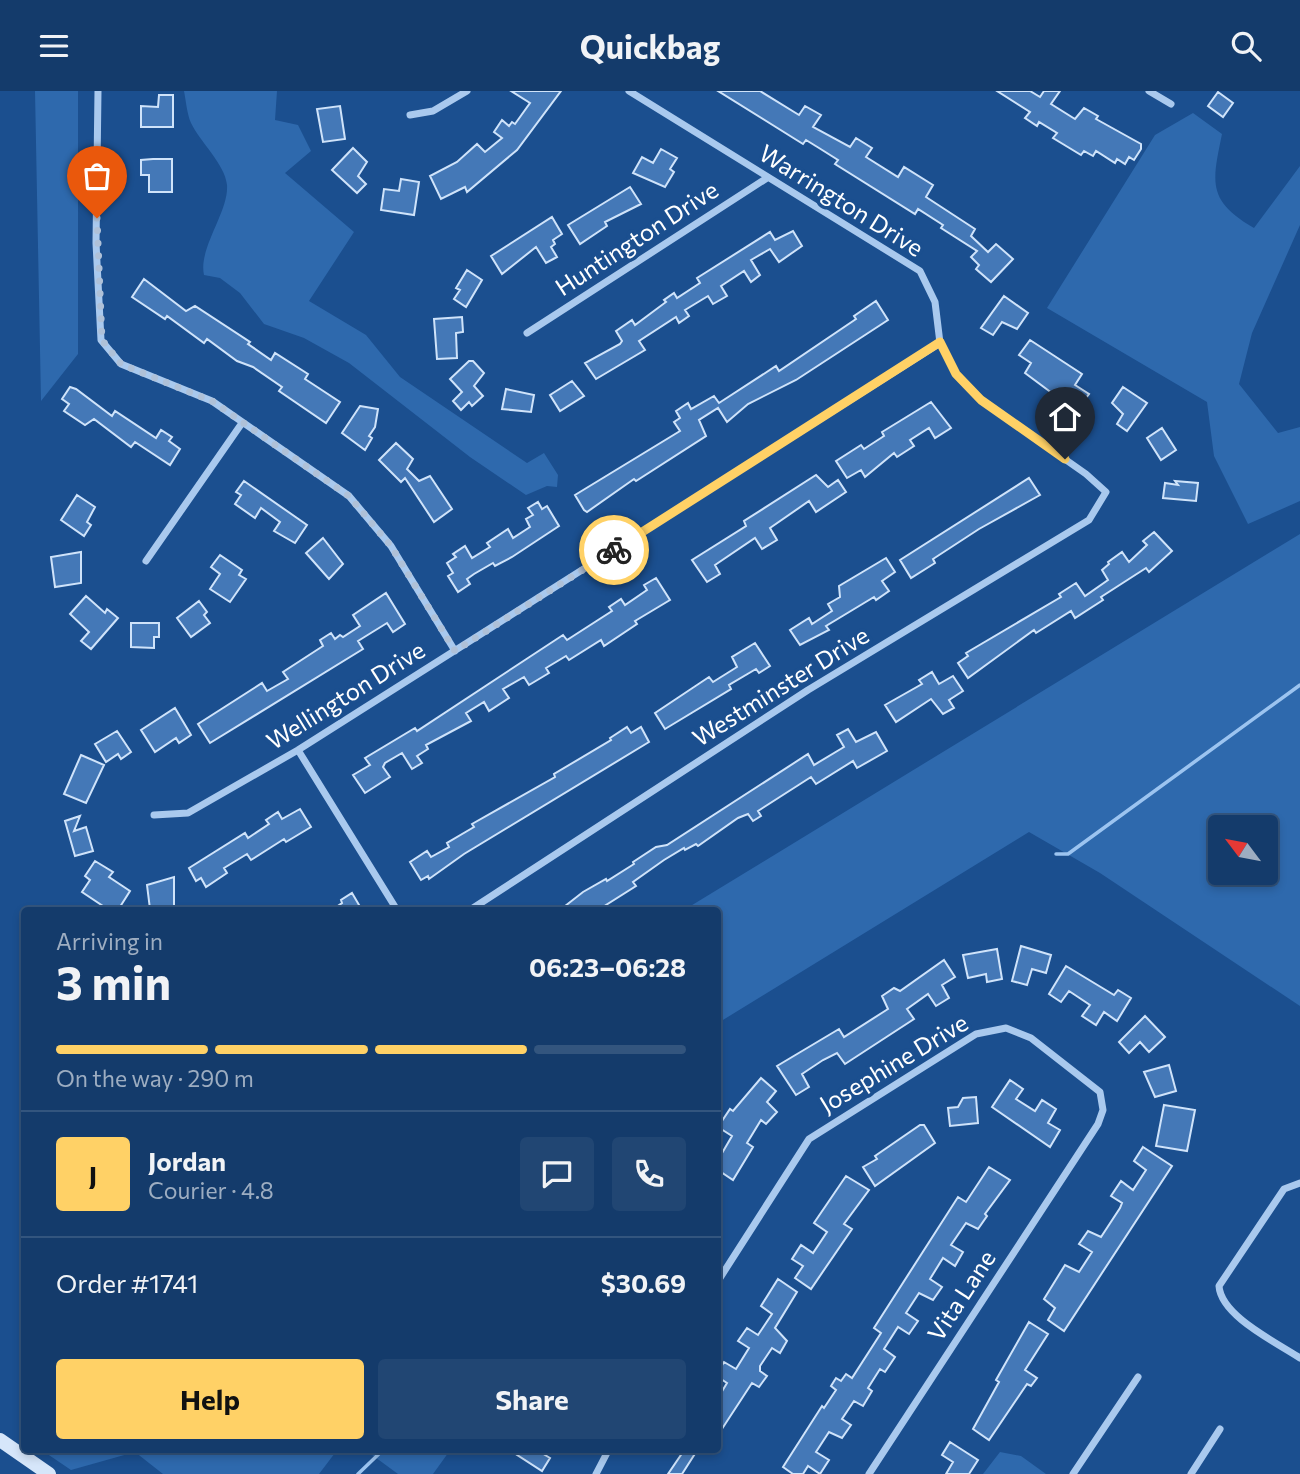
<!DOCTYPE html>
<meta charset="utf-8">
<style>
:root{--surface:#143b6b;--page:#214673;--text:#f1f3f6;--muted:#9dadc1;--line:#33557e;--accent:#ffd166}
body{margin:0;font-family:Commissioner,sans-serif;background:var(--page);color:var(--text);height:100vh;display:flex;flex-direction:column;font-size:26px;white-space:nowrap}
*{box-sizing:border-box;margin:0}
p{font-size:23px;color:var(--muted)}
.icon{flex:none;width:38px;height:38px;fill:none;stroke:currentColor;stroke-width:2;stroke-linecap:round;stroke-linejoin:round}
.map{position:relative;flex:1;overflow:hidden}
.panel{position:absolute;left:21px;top:816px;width:700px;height:546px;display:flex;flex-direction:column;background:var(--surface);border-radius:7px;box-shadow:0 4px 10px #0003,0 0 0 2px var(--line)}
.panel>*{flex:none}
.needle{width:46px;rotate:302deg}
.buttons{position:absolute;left:1208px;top:724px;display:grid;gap:14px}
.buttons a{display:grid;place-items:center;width:70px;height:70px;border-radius:7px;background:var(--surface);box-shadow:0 4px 10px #0003,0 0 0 2px var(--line);font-size:35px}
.pin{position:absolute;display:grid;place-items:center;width:60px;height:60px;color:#fff;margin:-72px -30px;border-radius:50% 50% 50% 0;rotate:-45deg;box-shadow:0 0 7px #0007}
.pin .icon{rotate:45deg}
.courier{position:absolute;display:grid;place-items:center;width:70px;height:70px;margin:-35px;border:5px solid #ffd166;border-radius:50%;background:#fff;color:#222;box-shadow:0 2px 9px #0007}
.overview em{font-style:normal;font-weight:700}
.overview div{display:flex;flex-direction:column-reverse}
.overview{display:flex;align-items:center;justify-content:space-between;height:119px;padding:0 35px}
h1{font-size:46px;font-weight:700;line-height:52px}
.bar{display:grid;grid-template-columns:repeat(4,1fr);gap:10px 7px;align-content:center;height:84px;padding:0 35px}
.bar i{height:9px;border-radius:5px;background:var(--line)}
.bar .active{background:var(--accent)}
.bar p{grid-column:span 4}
.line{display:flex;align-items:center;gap:18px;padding:0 35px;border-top:2px solid var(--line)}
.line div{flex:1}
.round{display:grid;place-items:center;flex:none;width:74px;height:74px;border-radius:7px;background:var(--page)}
.button{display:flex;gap:14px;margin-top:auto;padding:14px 35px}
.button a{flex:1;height:80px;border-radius:7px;background:var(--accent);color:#111;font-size:28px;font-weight:700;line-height:80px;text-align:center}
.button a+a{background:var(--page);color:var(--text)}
header{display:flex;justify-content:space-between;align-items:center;height:91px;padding:0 35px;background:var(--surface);font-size:32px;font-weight:700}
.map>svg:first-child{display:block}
.green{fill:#2e69ad;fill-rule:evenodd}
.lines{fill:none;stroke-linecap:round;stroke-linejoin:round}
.stream{stroke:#9cc4f0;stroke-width:3.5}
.building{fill:#4478b7;stroke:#cfe3fa;stroke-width:2}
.street{stroke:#a9c9ee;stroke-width:7}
.secondary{stroke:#d6e6fa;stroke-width:14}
.done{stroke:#afc1d8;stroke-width:7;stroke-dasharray:0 12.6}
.route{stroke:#ffd166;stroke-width:9}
.labels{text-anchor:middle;stroke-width:7;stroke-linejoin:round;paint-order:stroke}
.street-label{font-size:24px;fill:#fff;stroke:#1b4f8f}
</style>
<header><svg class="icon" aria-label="menu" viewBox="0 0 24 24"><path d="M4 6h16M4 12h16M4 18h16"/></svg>Quickbag<svg class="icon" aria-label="search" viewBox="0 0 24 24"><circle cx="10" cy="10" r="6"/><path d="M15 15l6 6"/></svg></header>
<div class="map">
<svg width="1300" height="1383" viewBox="0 0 1300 1383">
<rect width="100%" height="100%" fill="#1b4f8f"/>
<!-- green -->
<path class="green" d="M35,0H78V263L41,310Z
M184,0H277L275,29L298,34L311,60L285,82L354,141L309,210L366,244L400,286L527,372L544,362L558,384L557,396L547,395L526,404L470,366L349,272L304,247L264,233L240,202L220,187L204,184C198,157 229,121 227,94C225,73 200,51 191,32C187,23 186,10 184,0Z
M1193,22L1222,43C1212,92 1207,109 1254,137L1300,75V134L1252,242L1239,293L1278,342L1300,336V410L1248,433L1214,365L1207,311L1047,217L1155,44Z
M1300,443V915L1100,782L1029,741L718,932V819H684ZM1220,737H1265V782H1220Z
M40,1358H338L319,1383H163L135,1361L71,1379Z
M364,1358H451L433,1383H398Z
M1000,1361L1021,1365L1046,1383H983Z"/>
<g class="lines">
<!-- stream -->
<path class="stream" d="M1056,763H1068L1300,594
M358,1383L384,1358"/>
</g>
<!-- building -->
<path class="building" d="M511,0H561L517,59L467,101L465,96L441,108L430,85L457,71L477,53L485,61L502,47L494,41L502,29L509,35L512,31L515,33L530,12Z
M718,0H760L799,24L805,15L821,24L813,36L850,56L856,47L872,57L866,66L898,86L904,76L933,94L926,106L975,138L971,145L988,161L996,153L1013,168L991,191L976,178L979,174L971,166L977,160L941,137L943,134L918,118L915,123L835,73L838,69L819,57L806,49L803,53Z
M997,0H1030L1040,6L1044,0H1060L1051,13L1075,28L1084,17L1098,25L1096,28L1141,53V58L1134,69L1129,66L1125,73L1117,68L1115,72L1096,60L1093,65L1084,60L1081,64L1053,47L1057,42L1039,31L1037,35L1025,27L1030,21Z
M1218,1L1233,12L1223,26L1208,15Z
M159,4H173V36H141V15L158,16Z
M340,15L345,48L323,51L317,18Z
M353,57L367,71L358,85L366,93L357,102L332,79Z
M661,58L677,67L670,78L674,81L665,96L633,82L642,66L653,72Z
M153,68H172V101H149V84H141V69Z
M401,88L419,91L414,124L381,119L384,98L399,100Z
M630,96L641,113L605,131L607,135L580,153L568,134Z
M552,126L562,143L553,149L555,153L551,156L557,166L546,172L536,156L502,183L491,165Z
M793,140L802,155L779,171L770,158L751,169L760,184L751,191L744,180L721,195L727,205L713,213L708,205L685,219L689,225L679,232L676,226L639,250L645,259L596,288L585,272L620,253L622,250L616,240L632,229L635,234L666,211L664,209L674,202L677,207L700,192L697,187L770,141L775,149Z
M467,179L482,189L466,216L454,208L460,199L456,197Z
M144,188L186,220L195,215L250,251L248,253L271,269L275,262L308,283L305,288L340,311L326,332L279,300L282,296L253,276L237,270L207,248L204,252L167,225L165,228L132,206Z
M1004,205L1028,222L1017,238L1002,231L993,244L981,237Z
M876,210L888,229L796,289L748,313L727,331L718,317L699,329L706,345L636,390L634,388L587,421L584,419L575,404L680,340L674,331L680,327L676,320L688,312L691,318L714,305L719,312L776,275L779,280L856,228L854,225Z
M462,226L463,241L456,242L457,267L437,268L434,228Z
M1030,249L1082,283L1075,294L1089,303L1080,315L1067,306L1064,311L1025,282L1031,272L1019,264Z
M469,270H473L484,282L474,295L483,305L472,315L469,311L461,319L453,310L462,301L450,288Z
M572,290L584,305L560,320L550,304Z
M70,296L76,298L112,325L115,320L156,347L161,339L172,346L169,350L180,358L170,374L135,351L131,356L94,328L85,334L64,320L69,313L62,308Z
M1123,296L1147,312L1127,340L1117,333L1123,323L1112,312Z
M506,298L534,304L531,321L502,318Z
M931,311L951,337L935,347L929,337L910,349L914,355L897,366L894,362L865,386L861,379L847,387L836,370L861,354L864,358L884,345L882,341Z
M360,315L378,318L375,336L369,345L372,347L365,359L342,342Z
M1162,337L1176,359L1161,369L1147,347Z
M396,352L413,368L407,378L419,390L430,385L452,418L434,431L405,387L401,391L379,369Z
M816,384L828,396L838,389L846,401L816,421L809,410L770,437L777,449L762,458L755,447L715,474L720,483L707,491L692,469L746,435L744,430Z
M1029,387L1040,404L979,438L933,468L935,472L911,487L900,469Z
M244,390L307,434L295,452L274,440L280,431L261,417L255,427L235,413L241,404L236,401Z
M1175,390L1198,392L1196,410L1163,407L1165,392L1178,394Z
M77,404L95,416L87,431L91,434L84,445L61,429Z
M538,411L542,418L547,415L559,435L512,466L495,475L493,472L474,483L467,488L470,493L458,501L448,485L453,482L447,472L456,466L453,463L465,455L472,467L490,456L487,452L508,438L513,447L530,436L526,428L533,424L528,417Z
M1154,441L1172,460L1149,481L1146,477L1101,506L1103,509L1075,527L1071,520L1036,542L1034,539L968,587L958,572L968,565L966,562L1061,506L1059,503L1076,492L1085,505L1108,489L1102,479L1109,473L1108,471L1122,461L1129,471L1147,454L1143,450Z
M323,447L343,473L329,488L306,462Z
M81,461V492L55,496L51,466Z
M220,464L242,479L239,484L246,488L230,511L210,498L220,483L211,476Z
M886,467L895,481L882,490L889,500L876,509L874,506L826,535L829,539L800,554L790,539L809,527L812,533L832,520L828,513L840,506L839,495Z
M656,487L670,509L635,530L637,533L604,555L601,549L569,569L566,565L546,577L549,582L529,594L524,586L503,598L509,607L489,620L484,611L466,622L471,630L426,654L428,658L417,665L422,672L412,678L402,662L385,672L383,676L390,686L365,702L353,684L370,674L365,667L415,637L417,640L563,544L567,549L612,520L609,516L621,508L625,514L647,499L644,494Z
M386,502L405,533L393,541L387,532L358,550L363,558L210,652L198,633L262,592L267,600L288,588L283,581L323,555L320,549L331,542L335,548L340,544L343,546L360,535L353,524Z
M86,505L105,522L107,518L118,527L91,558L81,550L89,541L70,523Z
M199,510L207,521L204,524L210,532L191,546L177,527Z
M131,532H159V546H154V557L131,556Z
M755,552L770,575L759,582L756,578L729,594L731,598L665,638L655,622L709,586L713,591L737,576L732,566Z
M932,581L939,593L953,585L963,600L949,609L954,617L943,623L931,608L896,631L885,614L922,593L919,589Z
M175,617L191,644L179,652L176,647L155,661L141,639Z
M627,636L631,642L641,636L649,651L464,763L429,788L428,785L421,789L410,771L427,760L431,766L449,756L447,752L474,736L472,733L555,686L554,683L611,649L610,647Z
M848,638L856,651L876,641L887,660L857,677L853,670L816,693L811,686L758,720L761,725L753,730L748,723L738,727L698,755L696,753L685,759L684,757L664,769L633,791L636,795L598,819H560L583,801L606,788L607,790L634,773L633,771L656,756L667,754L808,663L814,674L844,656L837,644Z
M117,640L131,661L121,668L118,663L106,671L95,653Z
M81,664L104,674L86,712L64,703Z
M300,718L311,736L286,751L284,748L251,769L247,763L224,777L227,782L206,796L201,787L196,790L189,777L245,742L248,747L269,733L266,729L278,721L282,728Z
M80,725L74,740L86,736L93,760L75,765L65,730Z
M95,770L113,781L109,786L130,800L118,819H109L82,801L90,789L85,785Z
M174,786V815L150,818L147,794Z
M352,802L362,819H332L342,812L341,809Z
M1021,855L1051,864L1046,882L1032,878L1027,894L1012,890Z
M997,858L1002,888L987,891L986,883L968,887L963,864Z
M944,869L955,886L942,894L949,907L936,915L928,903L907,918L914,928L845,973L837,962L823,969L802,983L809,996L796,1004L777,975L839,938L844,946L888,918L882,905L894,897L900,900Z
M1066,875L1114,904L1118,899L1131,907L1117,930L1104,921L1096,934L1082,925L1090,914L1069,900L1061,911L1049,903Z
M1145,925L1165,946L1149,961L1140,951L1129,962L1119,951Z
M1169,974L1176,1000L1155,1006L1144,981Z
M761,987L776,1000L767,1011L777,1021L766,1033L761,1029L747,1052L753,1056L733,1089L718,1079V1069L732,1045L718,1036L730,1018L733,1020Z
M1010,989L1023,998L1016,1008L1035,1020L1042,1009L1056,1018L1048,1032L1060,1039L1050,1056L992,1016Z
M976,1006L978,1032L950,1035L948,1017L958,1016L963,1007Z
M1164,1014L1195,1019L1187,1060L1156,1055Z
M920,1034H924L935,1052L875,1095L863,1076L877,1068L875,1065Z
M1143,1056L1172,1075L1064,1240L1048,1229L1055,1217L1044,1208L1065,1174L1079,1181L1092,1161L1079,1153L1088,1140L1101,1146L1120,1117L1122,1112L1111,1105L1121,1090L1133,1099L1146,1079L1134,1070Z
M989,1076L1010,1089L985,1123L987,1125L978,1138L966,1132L951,1154L963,1161L955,1175L943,1167L930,1188L942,1196L933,1209L919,1202L906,1222L918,1230L909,1243L898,1236L884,1258L895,1266L885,1281L880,1278L868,1297L872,1300L863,1315L854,1310L842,1328L851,1334L842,1347L829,1341L816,1361L829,1369L820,1383L808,1375L803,1383H793L783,1376L822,1315L824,1317L836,1299L831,1295L836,1287L841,1290L846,1283L852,1287L881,1242L874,1237L958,1106L966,1111Z
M846,1085L869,1099L844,1133L852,1138L811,1198L795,1187L803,1175L792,1168L801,1154L813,1162L827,1141L814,1132Z
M778,1188L797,1201L775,1237L787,1250L780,1262L772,1257L760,1275V1280L767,1285L759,1296L752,1292L718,1344V1307L727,1292L718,1286V1281L724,1271L736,1278L749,1257L738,1250L747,1237L758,1244L772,1223L761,1215Z
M1029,1231L1048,1243L1025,1279L1037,1287L1031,1295L1027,1293L989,1349L973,1338L999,1291L996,1289Z
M950,1351L978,1369L969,1383H946L953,1371L942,1364Z
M508,1358H535L550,1367L542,1380Z
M685,1358H698L682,1383H668Z"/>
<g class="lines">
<!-- street -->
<path class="street" d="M98,0L96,152L101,249L121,273L212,310L349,405L391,455L455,560
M1149,0L1171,13
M410,24L433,20L467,0
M527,242L767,87
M146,470L242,332
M298,659L397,819
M154,724L188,722L298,659L940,252
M470,819L808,599L1089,429L1106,401L1086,383L981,309L956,283L940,252L935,211L920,180L629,0
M1300,1092L1284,1098L1219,1195C1221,1225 1276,1251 1300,1267
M718,1190L809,1048L976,943L1006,937L1031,947L1100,1001L1103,1019L1098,1033L869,1383
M596,1383L609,1358
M1073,1383L1138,1286
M1191,1383L1220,1338"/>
<!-- secondary -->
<path class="secondary" d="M0,1349L49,1383"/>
</g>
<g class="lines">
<!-- done -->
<path class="done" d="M97,127L102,249L121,273L212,310L349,405L391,455L455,560L614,459"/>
<!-- route -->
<path class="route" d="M614,459L940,251L956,283L981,309L1065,368"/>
</g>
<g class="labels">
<!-- street labels -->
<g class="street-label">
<text transform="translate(841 110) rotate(32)" y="8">Warrington Drive</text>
<text transform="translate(637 148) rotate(-33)" y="8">Huntington Drive</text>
<text transform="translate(781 596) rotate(-32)" y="8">Westminster Drive</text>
<text transform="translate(346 605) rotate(-32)" y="8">Wellington Drive</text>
<text transform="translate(894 973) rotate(-31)" y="8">Josephine Drive</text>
<text transform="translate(962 1205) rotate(-57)" y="8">Vita Lane</text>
</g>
</g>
</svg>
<div class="buttons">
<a><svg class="needle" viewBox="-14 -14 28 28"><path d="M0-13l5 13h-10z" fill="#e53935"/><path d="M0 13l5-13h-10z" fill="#9dadc1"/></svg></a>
</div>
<div class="pin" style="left:97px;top:127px;background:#ea580c"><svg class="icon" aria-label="bag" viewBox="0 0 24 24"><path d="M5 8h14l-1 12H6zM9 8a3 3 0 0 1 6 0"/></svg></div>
<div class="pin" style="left:1065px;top:368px;background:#1f2937"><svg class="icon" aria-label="home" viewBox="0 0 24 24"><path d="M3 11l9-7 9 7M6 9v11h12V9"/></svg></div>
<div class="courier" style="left:614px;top:459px"><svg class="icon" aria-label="bike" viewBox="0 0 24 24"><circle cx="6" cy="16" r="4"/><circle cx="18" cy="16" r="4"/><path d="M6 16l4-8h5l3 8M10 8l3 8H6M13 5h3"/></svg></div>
<section class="panel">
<div class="overview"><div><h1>3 min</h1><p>Arriving in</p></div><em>06:23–06:28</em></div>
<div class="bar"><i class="active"></i><i class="active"></i><i class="active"></i><i></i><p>On the way · 290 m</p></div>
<div class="line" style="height:126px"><b class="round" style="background:var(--accent);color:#111">J</b><div><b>Jordan</b><p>Courier · 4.8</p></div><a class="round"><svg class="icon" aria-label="chat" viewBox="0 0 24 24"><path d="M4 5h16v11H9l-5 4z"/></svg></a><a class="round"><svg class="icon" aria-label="phone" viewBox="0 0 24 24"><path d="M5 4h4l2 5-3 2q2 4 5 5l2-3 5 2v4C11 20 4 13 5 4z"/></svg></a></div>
<div class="line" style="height:91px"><div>Order #1741</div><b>$30.69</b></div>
<div class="button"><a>Help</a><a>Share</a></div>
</section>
</div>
